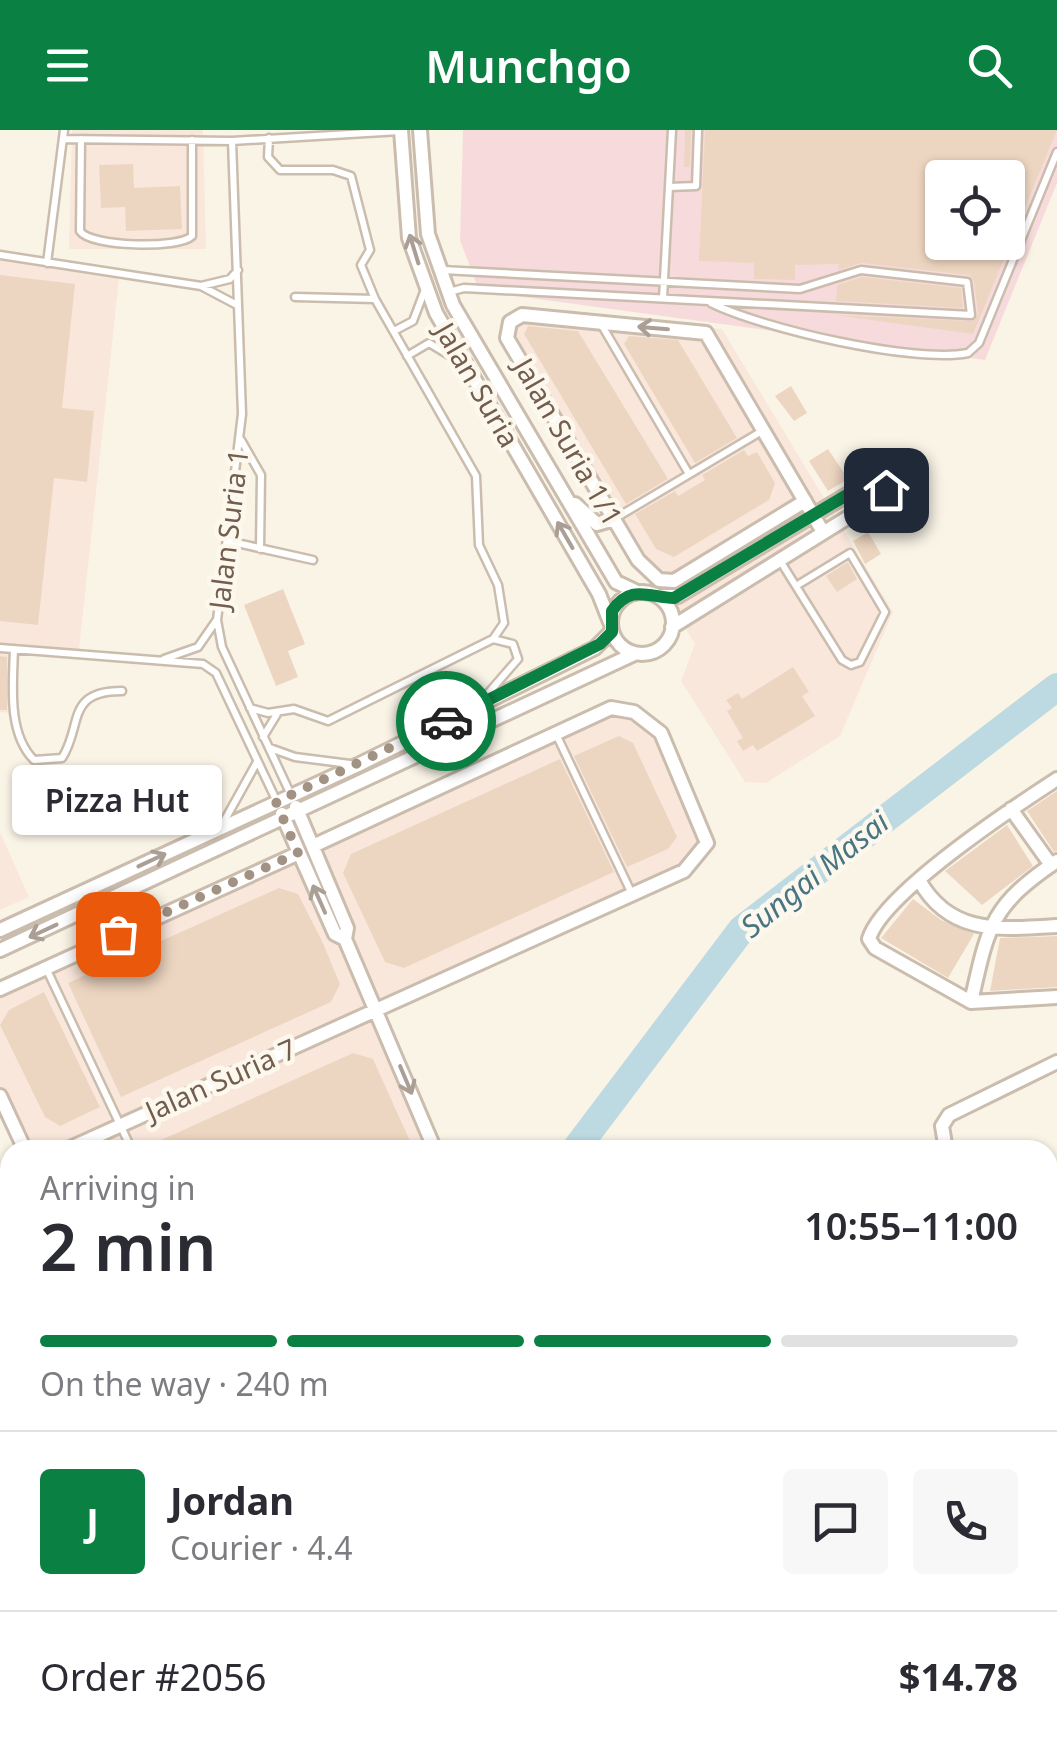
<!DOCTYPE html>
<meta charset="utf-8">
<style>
:root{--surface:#fff;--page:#f7f7f7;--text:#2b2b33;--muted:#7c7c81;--line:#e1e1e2;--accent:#0b8043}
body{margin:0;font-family:"Noto Sans",sans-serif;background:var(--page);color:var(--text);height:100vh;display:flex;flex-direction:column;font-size:38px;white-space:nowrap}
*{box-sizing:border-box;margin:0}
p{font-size:32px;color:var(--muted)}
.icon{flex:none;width:55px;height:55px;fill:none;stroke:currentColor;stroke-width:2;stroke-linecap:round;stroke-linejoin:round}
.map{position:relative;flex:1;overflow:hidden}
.drawer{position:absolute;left:0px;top:1010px;width:1058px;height:622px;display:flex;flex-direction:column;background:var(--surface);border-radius:30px 30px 0 0;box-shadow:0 2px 8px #0004}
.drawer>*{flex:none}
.buttons{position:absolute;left:925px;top:30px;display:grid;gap:20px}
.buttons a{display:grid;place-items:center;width:100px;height:100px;border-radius:10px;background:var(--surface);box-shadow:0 2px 8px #0004;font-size:50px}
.pin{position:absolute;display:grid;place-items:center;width:85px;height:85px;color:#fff;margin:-42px;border-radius:20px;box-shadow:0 5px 15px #0006}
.courier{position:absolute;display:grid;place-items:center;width:100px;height:100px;margin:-50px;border:8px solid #0b8043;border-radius:50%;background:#fff;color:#222;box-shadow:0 2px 12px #0007}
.bubble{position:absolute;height:70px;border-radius:10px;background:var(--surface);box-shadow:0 2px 8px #0004;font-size:32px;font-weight:600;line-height:70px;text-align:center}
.head em{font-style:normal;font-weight:600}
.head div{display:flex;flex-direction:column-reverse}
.head{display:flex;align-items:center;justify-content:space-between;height:170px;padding:0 40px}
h1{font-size:65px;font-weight:600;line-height:75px}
.bar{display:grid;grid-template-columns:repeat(4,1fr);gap:15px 10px;align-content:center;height:120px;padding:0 40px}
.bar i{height:12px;border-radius:8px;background:var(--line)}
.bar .on{background:var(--accent)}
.bar p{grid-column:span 4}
.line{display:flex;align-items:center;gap:25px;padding:0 40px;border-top:2px solid var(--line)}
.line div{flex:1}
.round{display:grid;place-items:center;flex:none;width:105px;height:105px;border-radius:10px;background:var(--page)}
header{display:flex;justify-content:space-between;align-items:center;height:130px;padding:0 40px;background:var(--accent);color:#fff;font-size:45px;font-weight:600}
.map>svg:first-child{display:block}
.commercial{fill:#fae7dc}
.education{fill:#f1e4f7}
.medical{fill:#f7dbdc;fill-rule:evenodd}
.green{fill:#d1e7c7}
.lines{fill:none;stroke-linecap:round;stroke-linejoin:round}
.river{stroke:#bddae2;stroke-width:28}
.building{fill:#edd6c1;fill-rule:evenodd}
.service-casing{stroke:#cbbdae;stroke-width:11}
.minor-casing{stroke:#cbbdae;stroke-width:18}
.primary-casing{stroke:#d8d2cd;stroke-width:25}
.service{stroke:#fff;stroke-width:6}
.minor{stroke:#fff;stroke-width:12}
.primary{stroke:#f3dca6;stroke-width:20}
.oneway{stroke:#aa9e95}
.done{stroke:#a29284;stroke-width:10;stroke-dasharray:0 18}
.route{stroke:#0b8043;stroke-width:12}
.labels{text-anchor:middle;stroke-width:9;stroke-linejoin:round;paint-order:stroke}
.street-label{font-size:28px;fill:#725d4e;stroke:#fdf8ed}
.water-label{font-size:30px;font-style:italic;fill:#497583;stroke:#fdf8ed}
</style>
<header><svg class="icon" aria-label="menu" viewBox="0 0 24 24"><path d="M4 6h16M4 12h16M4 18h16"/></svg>Munchgo<svg class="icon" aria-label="search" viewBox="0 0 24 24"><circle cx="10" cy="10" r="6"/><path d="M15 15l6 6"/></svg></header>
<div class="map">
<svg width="1057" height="1632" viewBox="0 0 1057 1632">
<rect width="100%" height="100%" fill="#faf4e7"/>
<!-- commercial -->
<path class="commercial" d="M72,0H203L206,119H69Z
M0,128L119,149L79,520L18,516L11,583L0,582Z
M521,179L722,199L893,482L840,606L766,653L745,652L681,551L695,514L503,191Z
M609,572L636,578L665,600L713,713L704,731L688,746L383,884L442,1020H19L0,980V852Z
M0,702L29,767L0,780Z"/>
<!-- education -->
<path class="education" d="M572,1622L576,1632H284L280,1623Z"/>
<!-- medical -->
<path class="medical" d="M463,0H1057V53L985,230L479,161L460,110ZM942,48H1008V112H942Z"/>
<!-- green -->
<path class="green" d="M408,1623H542L546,1632H412Z"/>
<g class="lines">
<!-- river -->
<path class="river" d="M575,1020L742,799L1057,557
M203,1632L206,1622"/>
</g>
<!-- building -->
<path class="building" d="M685,0H691L690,37H684Z
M705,0H1057L973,204L834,185L973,191L978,184L974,151L969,145L861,133L838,140L839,134L795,135V150L754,149V133L699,131ZM942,48H1008V112H942Z
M133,34L134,58L180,56L182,99L126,101L125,77L101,78L99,35Z
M0,145L75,154L62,278L94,281L87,352L54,348L38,495L0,491Z
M862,147L961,158L963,178L836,171L837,155Z
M528,196L578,201L668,349L626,374L524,204Z
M629,206L678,210L737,308L695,333L624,214Z
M791,256L807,283L794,291L775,266Z
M828,319L848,349L828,361L809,331Z
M744,320L748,326L757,322L775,353L769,370L674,427L656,419L635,384L675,361L678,366L705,350L702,345Z
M868,402L881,424L865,434L853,411Z
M848,432L857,449L837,462L826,446Z
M283,459L305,514L288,521L298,547L276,556L244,475Z
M0,526L7,527V580H0Z
M793,537L809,562L802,566L815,586L757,621L753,615L743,621L737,611L743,608L727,581L732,578L726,570L738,563L742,569Z
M619,606L633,613L677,707L668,719L627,737L574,626Z
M560,629L614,742L404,838L385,832L343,743L351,724Z
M1057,661V721L1054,722L1027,681Z
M1007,695L1033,736L982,775L945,741Z
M279,758L298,764L322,811L340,854L331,872L121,967L68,853Z
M913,769L941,790L974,804L948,848L881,808Z
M1057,806V857L990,861L1000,808Z
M44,862L100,977L60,996L45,987L0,895L9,880Z
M353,923L373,929L414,1020H139Z"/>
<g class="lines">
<defs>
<path id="service" d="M269,8L268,27L280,40H333L351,46L370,120L361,135L375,169
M63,9L232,11L400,1
M81,9L80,101C90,117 179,119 192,106V10
M232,11L242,284L217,490L222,517L291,665
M669,57L696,56L698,0
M0,125L201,156L237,175
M47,133L64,0
M442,140L800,159L861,140L967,152L971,185L464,158L449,162
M201,156L230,149L238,140
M663,168L672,0
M711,173C761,198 915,234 968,223L979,213L1057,22
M601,194L689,344
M394,201L413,191L424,162
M407,226L429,213L462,233
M241,310L261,345L260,419
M614,389L762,301
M228,411L313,430
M779,429L842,530L851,535L860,532L885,482L850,423L796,456
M0,518L203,534L216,543L277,672
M14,519C13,554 7,603 34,630L62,628C83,596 65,561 122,561
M164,529L198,517L216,491
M484,568L518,529L513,514L493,509
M250,578L268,583L294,579L328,591L493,509L504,493L498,455L479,415L476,346L375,169L295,167
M556,604L632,764
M263,607L277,584
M270,618L295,627L350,634
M222,695L257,632
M46,838L132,1020
M1048,1348L1057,1364
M0,1368L9,1388
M1047,1622L1052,1632
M754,1632L770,1622"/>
<path id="minor" d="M401,0L409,108L436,183L599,464L610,492
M420,0L428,104L453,175L616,452L637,462
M805,371L674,451L659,450L638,430L507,208L510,192L522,185L706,203L823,402
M575,374L597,394L614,389
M611 493a31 31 0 1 1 62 0a31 31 0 1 1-62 0Z
M658,466H678L872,350L886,354L884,365L672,497
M1057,649C1014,677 882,764 869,809L875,818L971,872L1057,867
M296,677L347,798L345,809L435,1020
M1011,679L1051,735
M282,684L335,804L345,809
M919,750C950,806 1001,799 1057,796
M0,800L358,635L595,518L611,502
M0,820L634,524
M0,859L299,723
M971,872C988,797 990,776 1057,731
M0,966L25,1020
M66,1020L684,741L707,713L661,603L634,582L611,578L313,716
M946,1020L942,996L949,985L1057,932
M0,1190L10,1212
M1048,1192L1057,1208
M1048,1231L1057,1225
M0,1394L10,1389
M0,1432L10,1427
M1048,1480L1057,1496
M1048,1539L1057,1534
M0,1612L8,1632
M590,1622L595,1632
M814,1622L819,1632
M974,1622L979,1632
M628,1632L644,1622
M890,1632L906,1622"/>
<path id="primary" d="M0,1085L10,1107
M243,1622L247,1632"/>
</defs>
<!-- service casing -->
<use href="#service" class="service-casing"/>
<!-- minor casing -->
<use href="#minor" class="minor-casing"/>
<!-- primary casing -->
<use href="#primary" class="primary-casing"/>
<!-- service -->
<use href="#service" class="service"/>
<!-- minor -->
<use href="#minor" class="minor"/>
<!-- primary -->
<use href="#primary" class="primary"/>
</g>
<!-- one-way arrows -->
<defs><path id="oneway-shaft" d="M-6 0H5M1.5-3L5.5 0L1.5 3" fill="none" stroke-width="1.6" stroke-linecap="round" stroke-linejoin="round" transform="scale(2.5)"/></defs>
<g class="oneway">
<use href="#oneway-shaft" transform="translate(414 119) rotate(-107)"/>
<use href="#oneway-shaft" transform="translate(653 198) rotate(-175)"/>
<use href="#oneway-shaft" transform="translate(565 405) rotate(-120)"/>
<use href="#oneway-shaft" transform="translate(152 730) rotate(-25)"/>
<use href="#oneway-shaft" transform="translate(319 769) rotate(-114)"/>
<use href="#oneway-shaft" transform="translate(43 801) rotate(155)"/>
<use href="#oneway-shaft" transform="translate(406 950) rotate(67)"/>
</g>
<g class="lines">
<!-- done -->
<path class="done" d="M118,804L298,723L276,672L446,591"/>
<!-- route -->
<path class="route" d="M446,591L600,514L612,502V481C630,454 648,467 674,468L872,350H882L886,360"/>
</g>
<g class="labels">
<!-- street labels -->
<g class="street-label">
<text transform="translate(477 255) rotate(60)" y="10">Jalan Suria</text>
<text transform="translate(568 312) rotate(60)" y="10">Jalan Suria 1/1</text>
<text transform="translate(229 399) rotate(-83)" y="10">Jalan Suria 1</text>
<text transform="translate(221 950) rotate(-24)" y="10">Jalan Suria 7</text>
</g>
<!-- water labels -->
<g class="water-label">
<text transform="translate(815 745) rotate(-39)" y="10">Sungai Masai</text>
</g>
</g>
</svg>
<div class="buttons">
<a><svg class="icon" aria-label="locate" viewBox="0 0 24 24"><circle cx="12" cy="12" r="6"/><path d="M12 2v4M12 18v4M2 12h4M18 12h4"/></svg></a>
</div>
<div class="pin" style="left:118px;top:804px;background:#ea580c"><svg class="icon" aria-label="bag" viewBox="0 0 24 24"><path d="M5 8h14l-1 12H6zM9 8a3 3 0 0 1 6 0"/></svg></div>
<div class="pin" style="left:886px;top:360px;background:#1f2937"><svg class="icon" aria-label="home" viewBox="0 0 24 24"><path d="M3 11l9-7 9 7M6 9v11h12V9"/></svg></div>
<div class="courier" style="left:446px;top:591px"><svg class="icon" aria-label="car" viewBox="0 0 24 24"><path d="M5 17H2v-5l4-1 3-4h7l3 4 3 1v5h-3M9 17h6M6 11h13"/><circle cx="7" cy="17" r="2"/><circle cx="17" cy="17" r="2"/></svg></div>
<div class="bubble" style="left:12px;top:635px;width:210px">Pizza Hut</div>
<section class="drawer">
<div class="head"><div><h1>2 min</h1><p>Arriving in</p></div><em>10:55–11:00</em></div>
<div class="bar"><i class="on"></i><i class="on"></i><i class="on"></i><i></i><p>On the way · 240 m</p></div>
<div class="line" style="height:180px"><b class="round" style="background:var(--accent);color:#fff">J</b><div><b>Jordan</b><p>Courier · 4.4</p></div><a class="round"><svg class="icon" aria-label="chat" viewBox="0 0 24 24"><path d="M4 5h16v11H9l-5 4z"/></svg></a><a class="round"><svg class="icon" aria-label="phone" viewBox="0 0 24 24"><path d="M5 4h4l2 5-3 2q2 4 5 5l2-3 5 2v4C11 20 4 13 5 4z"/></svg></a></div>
<div class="line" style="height:130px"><div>Order #2056</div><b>$14.78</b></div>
</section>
</div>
